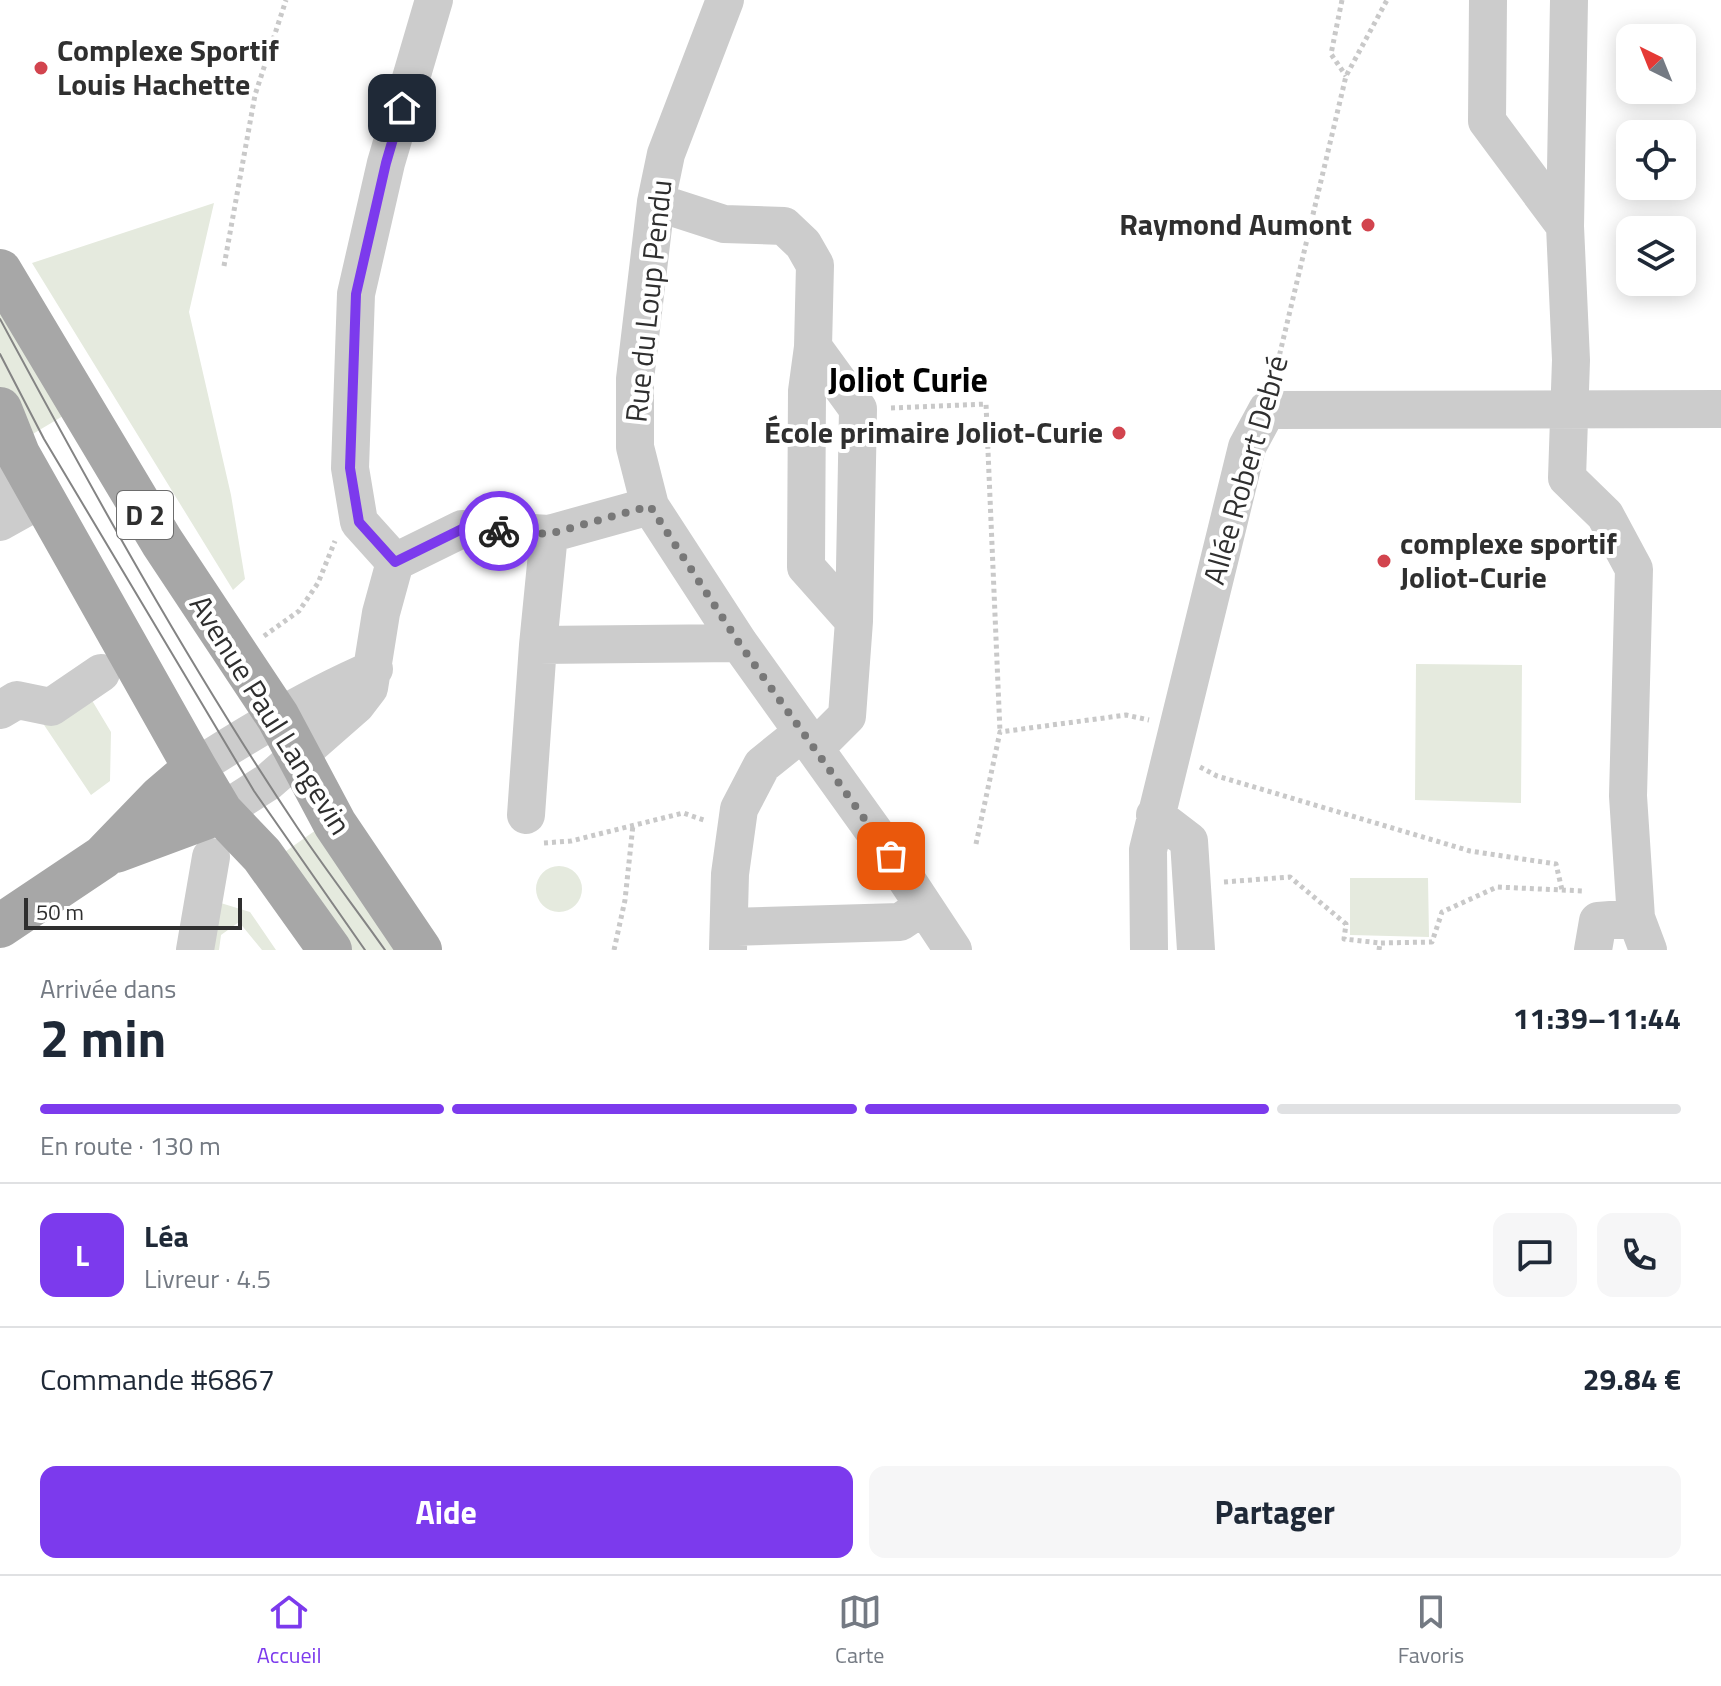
<!DOCTYPE html>
<html lang="fr">
<meta charset="utf-8">
<style>
:root{--surface:#fff;--page:#f6f6f7;--text:#1f2937;--muted:#747a83;--line:#e0e1e3;--accent:#7c3aed}
body{margin:0;font-family:"Titillium Web",sans-serif;background:var(--page);color:var(--text);height:100vh;display:flex;flex-direction:column;font-size:30px;white-space:nowrap}
*{box-sizing:border-box;margin:0}
p{font-size:26px;color:var(--muted)}
.icon{flex:none;width:44px;height:44px;fill:none;stroke:currentColor;stroke-width:2;stroke-linecap:round;stroke-linejoin:round}
.map{position:relative;height:950px;overflow:hidden}
.details{display:flex;flex-direction:column;background:var(--surface);flex:1}
.details>*{flex:none}
.needle{width:52px;rotate:317deg}
.controls{position:absolute;left:1616px;top:24px;display:grid;gap:16px}
.controls a{display:grid;place-items:center;width:80px;height:80px;border-radius:16px;background:var(--surface);box-shadow:0 4px 20px #0003;font-size:40px}
.scale{position:absolute;left:24px;bottom:20px;width:218px;box-sizing:border-box;padding-left:8px;border:4px solid #2f2f2f;border-top:0;font-size:22px;line-height:28px;white-space:nowrap;color:#2f2f2f;-webkit-text-stroke:6px #fff;paint-order:stroke}
.pin{position:absolute;display:grid;place-items:center;width:68px;height:68px;color:#fff;margin:-34px;border-radius:16px;box-shadow:0 4px 12px #0006}
.courier{position:absolute;display:grid;place-items:center;width:80px;height:80px;margin:-40px;border:6px solid #7c3aed;border-radius:50%;background:#fff;color:#222;box-shadow:0 2px 10px #0007}
.overview em{font-style:normal;font-weight:700}
.overview div{display:flex;flex-direction:column-reverse}
.overview{display:flex;align-items:center;justify-content:space-between;height:136px;padding:0 40px}
h1{font-size:52px;font-weight:700;line-height:60px}
.bar{display:grid;grid-template-columns:repeat(4,1fr);gap:12px 8px;align-content:center;height:96px;padding:0 40px}
.bar i{height:10px;border-radius:6px;background:var(--line)}
.bar .current{background:var(--accent)}
.bar p{grid-column:span 4}
.line{display:flex;align-items:center;gap:20px;padding:0 40px;border-top:2px solid var(--line)}
.line div{flex:1}
.round{display:grid;place-items:center;flex:none;width:84px;height:84px;border-radius:16px;background:var(--page)}
.primary-button{display:flex;gap:16px;margin-top:auto;padding:16px 40px}
.primary-button a{flex:1;height:92px;border-radius:16px;background:var(--accent);color:#fff;font-size:32px;font-weight:700;line-height:92px;text-align:center}
.primary-button a+a{background:var(--page);color:var(--text)}
.dock{display:flex;justify-content:space-around;align-items:center;height:112px;border-top:2px solid var(--line);background:var(--surface);font-size:22px;color:var(--muted)}
.dock a{display:grid;justify-items:center;gap:4px}
.dock .current{color:var(--accent)}
.map>svg:first-child{display:block}
.green{fill:#e5eade}
.lines{fill:none;stroke-linecap:round;stroke-linejoin:round}
.path{stroke:#c9c9c9;stroke-width:5;stroke-dasharray:4 4;stroke-linecap:butt}
.minor{stroke:#ccc;stroke-width:38}
.major{stroke:#a7a7a7;stroke-width:44}
.tram{stroke:#848484;stroke-width:2}
.done{stroke:#787878;stroke-width:8;stroke-dasharray:0 14.4}
.route{stroke:#7c3aed;stroke-width:10}
.poi-dot{fill:#d2444e;stroke:#fff;stroke-width:3}
.labels{text-anchor:middle;stroke-width:8;stroke-linejoin:round;paint-order:stroke}
.shield{fill:#fff;stroke:#6d6d6d;stroke-width:2}
.shield-label{font-size:28px;font-weight:bold;fill:#2f2f2f}
.poi-label{font-size:30px;font-weight:bold;fill:#2f2f2f;stroke:#fff;text-anchor:start}
.street-label{font-size:30px;fill:#2f2f2f;stroke:#fff}
.quarter-label{font-size:34px;font-weight:bold;fill:#000;stroke:#fff}
</style>
<div class="map">
<svg width="1721" height="950" viewBox="0 0 1721 950">
<rect width="100%" height="100%" fill="#fff"/>
<!-- green -->
<path class="green" d="M214,203L189,312L231,495L245,579L233,590L32,263Z
M0,288L73,410L21,441L0,387Z
M1416,664L1522,665L1521,803L1415,800Z
M87,692L111,732L110,781L91,795L34,710Z
M316,830L402,950H346L279,856Z
M536 889a23 23 0 1 1 46 0a23 23 0 1 1-46 0Z
M1350,878H1428L1429,937L1350,935Z
M211,900L250,912L276,950H262L239,922L221,935L219,950H202Z"/>
<g class="lines">
<!-- path -->
<path class="path" d="M1342,0L1331,54L1346,76
M224,266L255,95L286,0
M1274,378L1346,76L1387,0
M891,408L986,404L1000,732
M264,636L299,611L318,583L335,541
M1200,767L1217,776L1470,851L1556,864L1562,890
M544,843L571,841L683,813L704,820
M976,844L1000,732L1126,715L1149,720
M1224,882L1290,877L1346,924L1344,939L1380,943
M614,950L625,900L633,825
M1379,950L1380,943L1432,942L1442,912L1497,887L1584,891"/>
<!-- minor -->
<path class="minor" d="M725,0L666,154L656,202L635,379V447L650,506L739,643L883,844L953,950
M1488,0L1487,121L1565,226L1569,0
M656,202L724,224L784,226L803,244L815,265L813,347
M1565,226L1571,360L1567,478L1605,515L1634,569L1628,796L1636,918
M0,488L28,471
M0,522L43,498
M395,562L359,522L350,468L356,294L386,163L434,0
M538,645L739,643
M0,710L17,700L51,707L101,673
M815,748L847,716L854,621L858,409L813,347L807,391L806,567L854,621
M195,768C252,731 311,696 374,669
M221,812L268,782L356,705L369,688L381,613L395,562L462,529L549,534L650,506
M526,815L538,645L549,534
M1155,815L1189,841L1196,950
M729,927L900,922L924,906
M195,950L211,857
M728,950L730,874L739,809L762,765L803,732
M1149,950L1148,850L1247,447L1267,410L1721,409
M1593,950L1598,921L1636,918L1648,950"/>
<!-- major -->
<path class="major" d="M0,271L162,542L278,717L335,824L420,950
M0,409L18,454L195,768L221,812L262,855L330,950
M116,851L221,812
M0,926L103,857L160,798L195,768"/>
<!-- tram -->
<path class="tram" d="M0,319C93,492 188,664 297,827C325,869 356,909 385,950
M0,354L44,439L254,791L365,950"/>
</g>
<g class="lines">
<!-- done -->
<path class="done" d="M499,531L549,534L650,506L739,643L891,856"/>
<!-- route -->
<path class="route" d="M402,108L386,163L356,294L350,468L359,522L395,562L462,529L499,531"/>
</g>
<!-- markers -->
<g class="poi-dot">
<circle cx="41" cy="68" r="8"/>
<circle cx="1368" cy="225" r="8"/>
<circle cx="1119" cy="433" r="8"/>
<circle cx="1384" cy="561" r="8"/>
</g>
<g class="labels">
<!-- shield labels -->
<rect class="shield" x="117" y="491" width="56" height="48" rx="6"/>
<g class="shield-label">
<text x="145" y="525">D 2</text>
</g>
<!-- poi labels -->
<g class="poi-label">
<text x="57" y="61">Complexe Sportif<tspan x="57" dy="34">Louis Hachette</tspan></text>
<text x="1352" y="235" text-anchor="end">Raymond Aumont</text>
<text x="1103" y="443" text-anchor="end">École primaire Joliot-Curie</text>
<text x="1400" y="554">complexe sportif<tspan x="1400" dy="34">Joliot-Curie</tspan></text>
</g>
<!-- street labels -->
<g class="street-label">
<text transform="translate(649 301) rotate(-84)" y="10">Rue du Loup Pendu</text>
<text transform="translate(1246 470) rotate(-74)" y="10">Allée Robert Debré</text>
<text transform="translate(270 715) rotate(58)" y="10">Avenue Paul Langevin</text>
</g>
<!-- quarter labels -->
<g class="quarter-label">
<text x="908" y="392">Joliot Curie</text>
</g>
</g>
</svg>
<div class="controls">
<a><svg class="needle" viewBox="-14 -14 28 28"><path d="M0-13l5 13h-10z" fill="#e53935"/><path d="M0 13l5-13h-10z" fill="#747a83"/></svg></a>
<a><svg class="icon" aria-label="locate" viewBox="0 0 24 24"><circle cx="12" cy="12" r="6"/><path d="M12 2v4M12 18v4M2 12h4M18 12h4"/></svg></a>
<a><svg class="icon" aria-label="layers" viewBox="0 0 24 24"><path d="M12 4l9 5-9 5-9-5zM3 14l9 5 9-5"/></svg></a>
</div>
<div class="scale">50 m</div>
<div class="pin" style="left:891px;top:856px;background:#ea580c"><svg class="icon" aria-label="bag" viewBox="0 0 24 24"><path d="M5 8h14l-1 12H6zM9 8a3 3 0 0 1 6 0"/></svg></div>
<div class="pin" style="left:402px;top:108px;background:#1f2937"><svg class="icon" aria-label="home" viewBox="0 0 24 24"><path d="M3 11l9-7 9 7M6 9v11h12V9"/></svg></div>
<div class="courier" style="left:499px;top:531px"><svg class="icon" aria-label="bike" viewBox="0 0 24 24"><circle cx="6" cy="16" r="4"/><circle cx="18" cy="16" r="4"/><path d="M6 16l4-8h5l3 8M10 8l3 8H6M13 5h3"/></svg></div>
</div>
<section class="details">
<div class="overview"><div><h1>2 min</h1><p>Arrivée dans</p></div><em>11:39–11:44</em></div>
<div class="bar"><i class="current"></i><i class="current"></i><i class="current"></i><i></i><p>En route · 130 m</p></div>
<div class="line" style="height:144px"><b class="round" style="background:var(--accent);color:#fff">L</b><div><b>Léa</b><p>Livreur · 4.5</p></div><a class="round"><svg class="icon" aria-label="chat" viewBox="0 0 24 24"><path d="M4 5h16v11H9l-5 4z"/></svg></a><a class="round"><svg class="icon" aria-label="phone" viewBox="0 0 24 24"><path d="M5 4h4l2 5-3 2q2 4 5 5l2-3 5 2v4C11 20 4 13 5 4z"/></svg></a></div>
<div class="line" style="height:104px"><div>Commande #6867</div><b>29.84 €</b></div>
<div class="primary-button"><a>Aide</a><a>Partager</a></div>
</section>
<nav class="dock">
<a class="current"><svg class="icon" aria-label="home" viewBox="0 0 24 24"><path d="M3 11l9-7 9 7M6 9v11h12V9"/></svg>Accueil</a>
<a><svg class="icon" aria-label="map" viewBox="0 0 24 24"><path d="M3 6l6-2 6 2 6-2v14l-6 2-6-2-6 2zM9 4v14M15 6v14"/></svg>Carte</a>
<a><svg class="icon" aria-label="saved" viewBox="0 0 24 24"><path d="M7 4h10v16l-5-4-5 4z"/></svg>Favoris</a>
</nav>
